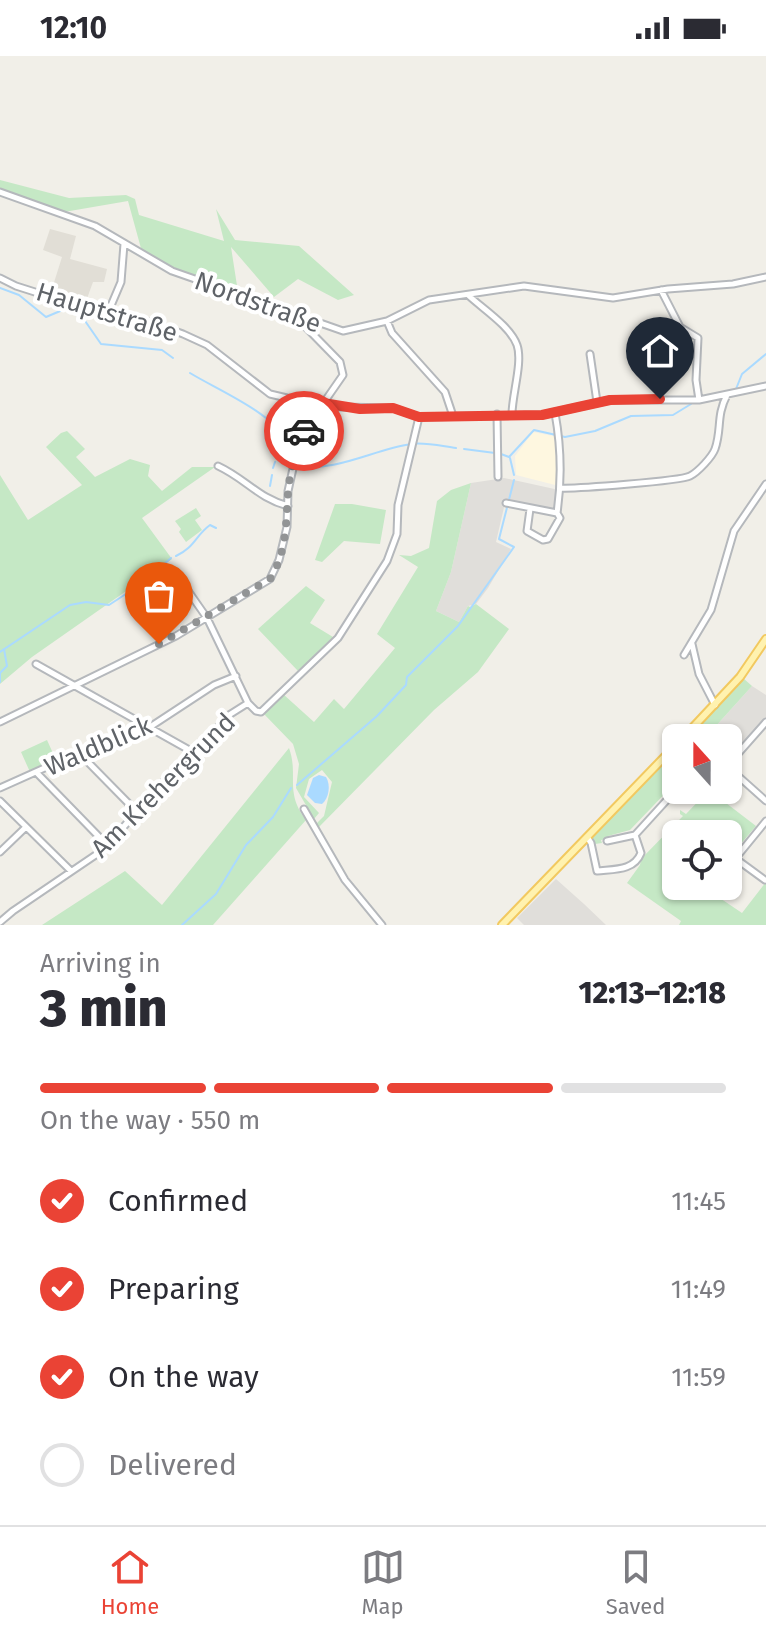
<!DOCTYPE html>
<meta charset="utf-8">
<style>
:root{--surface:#fff;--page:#f7f7f7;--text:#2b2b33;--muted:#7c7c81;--line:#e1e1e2;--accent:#ea4335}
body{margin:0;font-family:"Fira Sans",sans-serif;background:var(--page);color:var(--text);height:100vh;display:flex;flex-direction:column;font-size:30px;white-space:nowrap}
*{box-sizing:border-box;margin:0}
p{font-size:26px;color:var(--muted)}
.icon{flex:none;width:44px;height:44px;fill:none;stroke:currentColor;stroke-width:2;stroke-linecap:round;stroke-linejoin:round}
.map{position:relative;height:869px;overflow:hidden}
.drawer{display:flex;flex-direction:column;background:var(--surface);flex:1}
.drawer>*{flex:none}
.needle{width:52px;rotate:339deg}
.fabs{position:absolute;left:662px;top:668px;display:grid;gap:16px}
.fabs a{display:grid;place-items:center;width:80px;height:80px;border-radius:12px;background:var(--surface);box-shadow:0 2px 6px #0004;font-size:40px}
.pin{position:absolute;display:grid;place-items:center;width:68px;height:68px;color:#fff;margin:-82px -34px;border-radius:50% 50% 50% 0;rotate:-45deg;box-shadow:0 0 8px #0007}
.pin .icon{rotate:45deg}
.courier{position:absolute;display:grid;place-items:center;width:80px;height:80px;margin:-40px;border:6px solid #ea4335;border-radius:50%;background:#fff;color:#222;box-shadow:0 2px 10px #0007}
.headline em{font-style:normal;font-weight:800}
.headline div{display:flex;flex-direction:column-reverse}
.headline{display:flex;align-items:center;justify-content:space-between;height:136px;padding:0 40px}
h1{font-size:52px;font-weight:800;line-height:60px}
.bar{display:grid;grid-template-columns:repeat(4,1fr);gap:12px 8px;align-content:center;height:96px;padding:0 40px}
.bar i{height:10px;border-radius:6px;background:var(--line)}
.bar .on{background:var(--accent)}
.bar p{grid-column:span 4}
ol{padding:0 40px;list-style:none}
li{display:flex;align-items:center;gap:24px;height:88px}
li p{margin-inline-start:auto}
li .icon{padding:8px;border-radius:50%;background:var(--accent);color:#fff;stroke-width:4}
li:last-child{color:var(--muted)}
li i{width:44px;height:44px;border:4px solid var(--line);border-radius:50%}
.status{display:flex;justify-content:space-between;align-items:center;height:56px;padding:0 40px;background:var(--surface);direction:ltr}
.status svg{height:22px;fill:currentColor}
.menu{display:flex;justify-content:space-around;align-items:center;height:112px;border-top:2px solid var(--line);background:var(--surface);font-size:22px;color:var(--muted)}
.menu a{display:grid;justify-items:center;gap:4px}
.menu .on{color:var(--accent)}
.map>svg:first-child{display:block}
.commercial{fill:#fef7e0}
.industrial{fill:#e0deda}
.education{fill:#e1ded6}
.green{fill:#c5e8c5}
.water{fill:#aadaff}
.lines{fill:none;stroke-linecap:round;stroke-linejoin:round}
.stream{stroke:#aadaff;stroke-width:2}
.minor-casing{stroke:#b5b8bc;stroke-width:9}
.major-casing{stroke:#f2c960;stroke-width:10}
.minor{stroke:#fff;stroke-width:5}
.major{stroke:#fff2af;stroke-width:6}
.done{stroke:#929495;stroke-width:8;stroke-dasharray:0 14.4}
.route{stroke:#ea4335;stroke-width:10}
.labels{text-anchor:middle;stroke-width:8;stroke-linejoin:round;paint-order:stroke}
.street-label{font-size:26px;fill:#5f6368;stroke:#fff}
</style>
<div class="status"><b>12:10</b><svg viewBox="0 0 49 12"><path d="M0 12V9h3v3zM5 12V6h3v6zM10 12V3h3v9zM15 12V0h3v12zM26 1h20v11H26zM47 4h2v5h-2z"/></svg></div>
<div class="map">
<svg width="766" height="869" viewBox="0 0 766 869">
<rect width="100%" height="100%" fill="#f1efe8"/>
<!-- commercial -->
<path class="commercial" d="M533,376L558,381L559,430L516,419L515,400Z"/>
<!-- industrial -->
<path class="industrial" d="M504,422L559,434L555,454L505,447L496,486L511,493L488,532L476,548L468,550L459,566L436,555L451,516L471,427Z
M752,630L766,639V663L728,706V682H705Z
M556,823L584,848L606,869H524L517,862Z"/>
<!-- education -->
<path class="education" d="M50,173L76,180L70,203L107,213L104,226H93L85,248L51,236L62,201L43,194Z"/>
<!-- green -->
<path class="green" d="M0,124L69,142L126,139L135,143L139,159L224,185L216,153L235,184L299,190L354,239L338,244L298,223L274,241L231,191L238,236L174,214L142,196L128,145L64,156L0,135Z
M67,375L85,393L76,401L95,421L130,403L150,409L148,420L162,435L192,411H215L142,462L172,503L32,601L0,628V419L28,464L82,429L46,391L61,377Z
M471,427L451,516L436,555L459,566L468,550L470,551L476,548L509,573L478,616L434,654L318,772L316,768L324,760L332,726L322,714L309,723L304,741L319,757L314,763L296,732L299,708L293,688L263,657L283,638L314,666L334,643L344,653L395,592L377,578L418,511L399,499L411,500L429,492L437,445L451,434Z
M335,448H352L386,454L380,488L344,485L322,506L315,504Z
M196,452L201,460L195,464L202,474L186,486L179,476L181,473L175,465Z
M306,530L325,544L310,567L333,581L298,615L258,573Z
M743,622L752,630L705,682H687Z
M47,684L56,704L30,716L21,696Z
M289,692C299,720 284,735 306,764L213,869H42L125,815L162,849Z
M676,693V726L630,774L608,780V783L601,784L602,787L595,788L592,781Z
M709,734L756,770L728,803V778H676V830H702L742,857L766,826V869H679L681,865L627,827L640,809L641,803L683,760L680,758V754L686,758Z"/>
<!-- water -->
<path class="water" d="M319,719L326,721C331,729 329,742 322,748L315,747L307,739L313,722Z"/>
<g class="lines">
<!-- stream -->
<path class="stream" d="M0,232L19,239L46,261L65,253
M71,256L83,262L101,288L162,294L173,302
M190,317C216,333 271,356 285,383C288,391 289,400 291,408
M736,333L742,318L766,298
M464,393L495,397
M501,398L509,401L534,374L565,381L595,375L631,360L673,359L691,348
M510,402L514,419
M297,410C337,416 372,394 411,388C425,386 441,390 456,392
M273,412L275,406
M270,430L272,419
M176,500C195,491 195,480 210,469L216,472
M0,596L70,549L86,546L109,549L141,528L171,502
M0,626V617L7,610L4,593
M297,729L377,660L406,629L407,621L458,570L514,491L499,483L514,424
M182,869L216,838L246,789L273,761L291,732"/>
<defs>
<path id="minor" d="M0,136L95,170L172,215L343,275L387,265L429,244L524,230L613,242L668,233L733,228L766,221
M0,222L16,230L107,259L150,266L183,278L207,289L270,338L287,342L313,343L340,351L393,352L419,361L542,359L610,344H699L766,330
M661,234L680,271L698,282L696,324L699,344
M468,239C483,253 510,270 517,289C523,306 512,339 512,358
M107,259L121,226L124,188
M387,265L392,277L445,336L453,360
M590,298L597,346
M497,358L498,421
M218,410C246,423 258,442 288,450
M560,432C574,433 680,425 690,420C698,416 712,401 715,393C722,373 716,360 727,339
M506,447L557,457C562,423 561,390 555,357
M530,453L527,475L543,484L548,483L560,462L557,457
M184,529L207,562L248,647L256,655L261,656L338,582L387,505L397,478L398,449L419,361
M692,588L699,618L715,649
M684,599L711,554L734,475L766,428
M36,608L191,695
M0,666L176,580L270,523L279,504L287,471L288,435L300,381L343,319L340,306L296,261
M79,697L137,756
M728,709L766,666
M728,711L766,745
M36,716L107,789
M0,732L98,688L150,671L214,629L236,620
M0,745L71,815
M304,753L345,824L382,869
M587,781L591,787L597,815C614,813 634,815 641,797L635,779
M607,785L635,779L676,734
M0,796L26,771
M728,797L765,824
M735,803L766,765
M0,866L13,855L103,794L191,695H196L229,659L248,647"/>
<path id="major" d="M683,682L740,621L766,583
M502,869L676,689"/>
</defs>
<!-- minor casing -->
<use href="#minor" class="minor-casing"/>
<!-- major casing -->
<use href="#major" class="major-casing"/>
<!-- minor -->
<use href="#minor" class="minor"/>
<!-- major -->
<use href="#major" class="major"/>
</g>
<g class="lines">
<!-- done -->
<path class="done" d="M159,588L270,523C287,496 286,466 288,437C289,418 296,399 300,381L304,375"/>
<!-- route -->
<path class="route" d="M304,375L323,347L360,353L393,352L419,361L542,359L610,344L660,343"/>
</g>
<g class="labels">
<!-- street labels -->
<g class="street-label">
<text transform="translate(258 246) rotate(20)" y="9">Nordstraße</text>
<text transform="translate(107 256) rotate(17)" y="9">Hauptstraße</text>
<text transform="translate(98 690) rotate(-23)" y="9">Waldblick</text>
<text transform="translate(163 729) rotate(-45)" y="9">Am Krehergrund</text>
</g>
</g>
</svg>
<div class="fabs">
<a><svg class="needle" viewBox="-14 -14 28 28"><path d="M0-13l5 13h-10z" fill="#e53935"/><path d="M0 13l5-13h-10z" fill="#7c7c81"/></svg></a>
<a><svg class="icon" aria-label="locate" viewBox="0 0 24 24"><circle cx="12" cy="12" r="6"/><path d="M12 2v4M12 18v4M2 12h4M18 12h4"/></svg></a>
</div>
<div class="pin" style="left:159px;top:588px;background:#ea580c"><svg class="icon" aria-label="bag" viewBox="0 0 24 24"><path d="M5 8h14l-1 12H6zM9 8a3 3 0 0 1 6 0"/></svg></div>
<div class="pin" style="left:660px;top:343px;background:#1f2937"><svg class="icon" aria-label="home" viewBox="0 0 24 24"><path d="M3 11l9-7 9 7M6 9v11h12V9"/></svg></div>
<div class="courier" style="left:304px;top:375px"><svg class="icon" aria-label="car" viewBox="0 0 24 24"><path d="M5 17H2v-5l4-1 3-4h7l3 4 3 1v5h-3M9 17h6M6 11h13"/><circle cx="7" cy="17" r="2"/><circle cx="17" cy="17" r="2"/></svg></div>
</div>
<section class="drawer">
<div class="headline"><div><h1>3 min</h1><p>Arriving in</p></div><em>12:13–12:18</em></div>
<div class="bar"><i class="on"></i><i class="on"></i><i class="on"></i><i></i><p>On the way · 550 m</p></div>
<ol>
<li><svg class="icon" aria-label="check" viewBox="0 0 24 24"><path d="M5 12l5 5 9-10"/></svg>Confirmed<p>11:45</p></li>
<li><svg class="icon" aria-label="check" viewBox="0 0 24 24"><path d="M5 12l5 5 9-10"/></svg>Preparing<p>11:49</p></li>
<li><svg class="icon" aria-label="check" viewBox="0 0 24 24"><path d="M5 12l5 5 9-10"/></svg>On the way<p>11:59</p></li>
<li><i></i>Delivered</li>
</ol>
</section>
<nav class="menu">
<a class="on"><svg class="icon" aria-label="home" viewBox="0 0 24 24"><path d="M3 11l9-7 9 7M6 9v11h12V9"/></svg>Home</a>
<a><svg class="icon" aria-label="map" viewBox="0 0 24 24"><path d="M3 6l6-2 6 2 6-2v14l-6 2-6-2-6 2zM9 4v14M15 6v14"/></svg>Map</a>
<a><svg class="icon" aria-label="saved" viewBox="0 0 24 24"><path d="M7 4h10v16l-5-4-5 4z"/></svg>Saved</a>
</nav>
